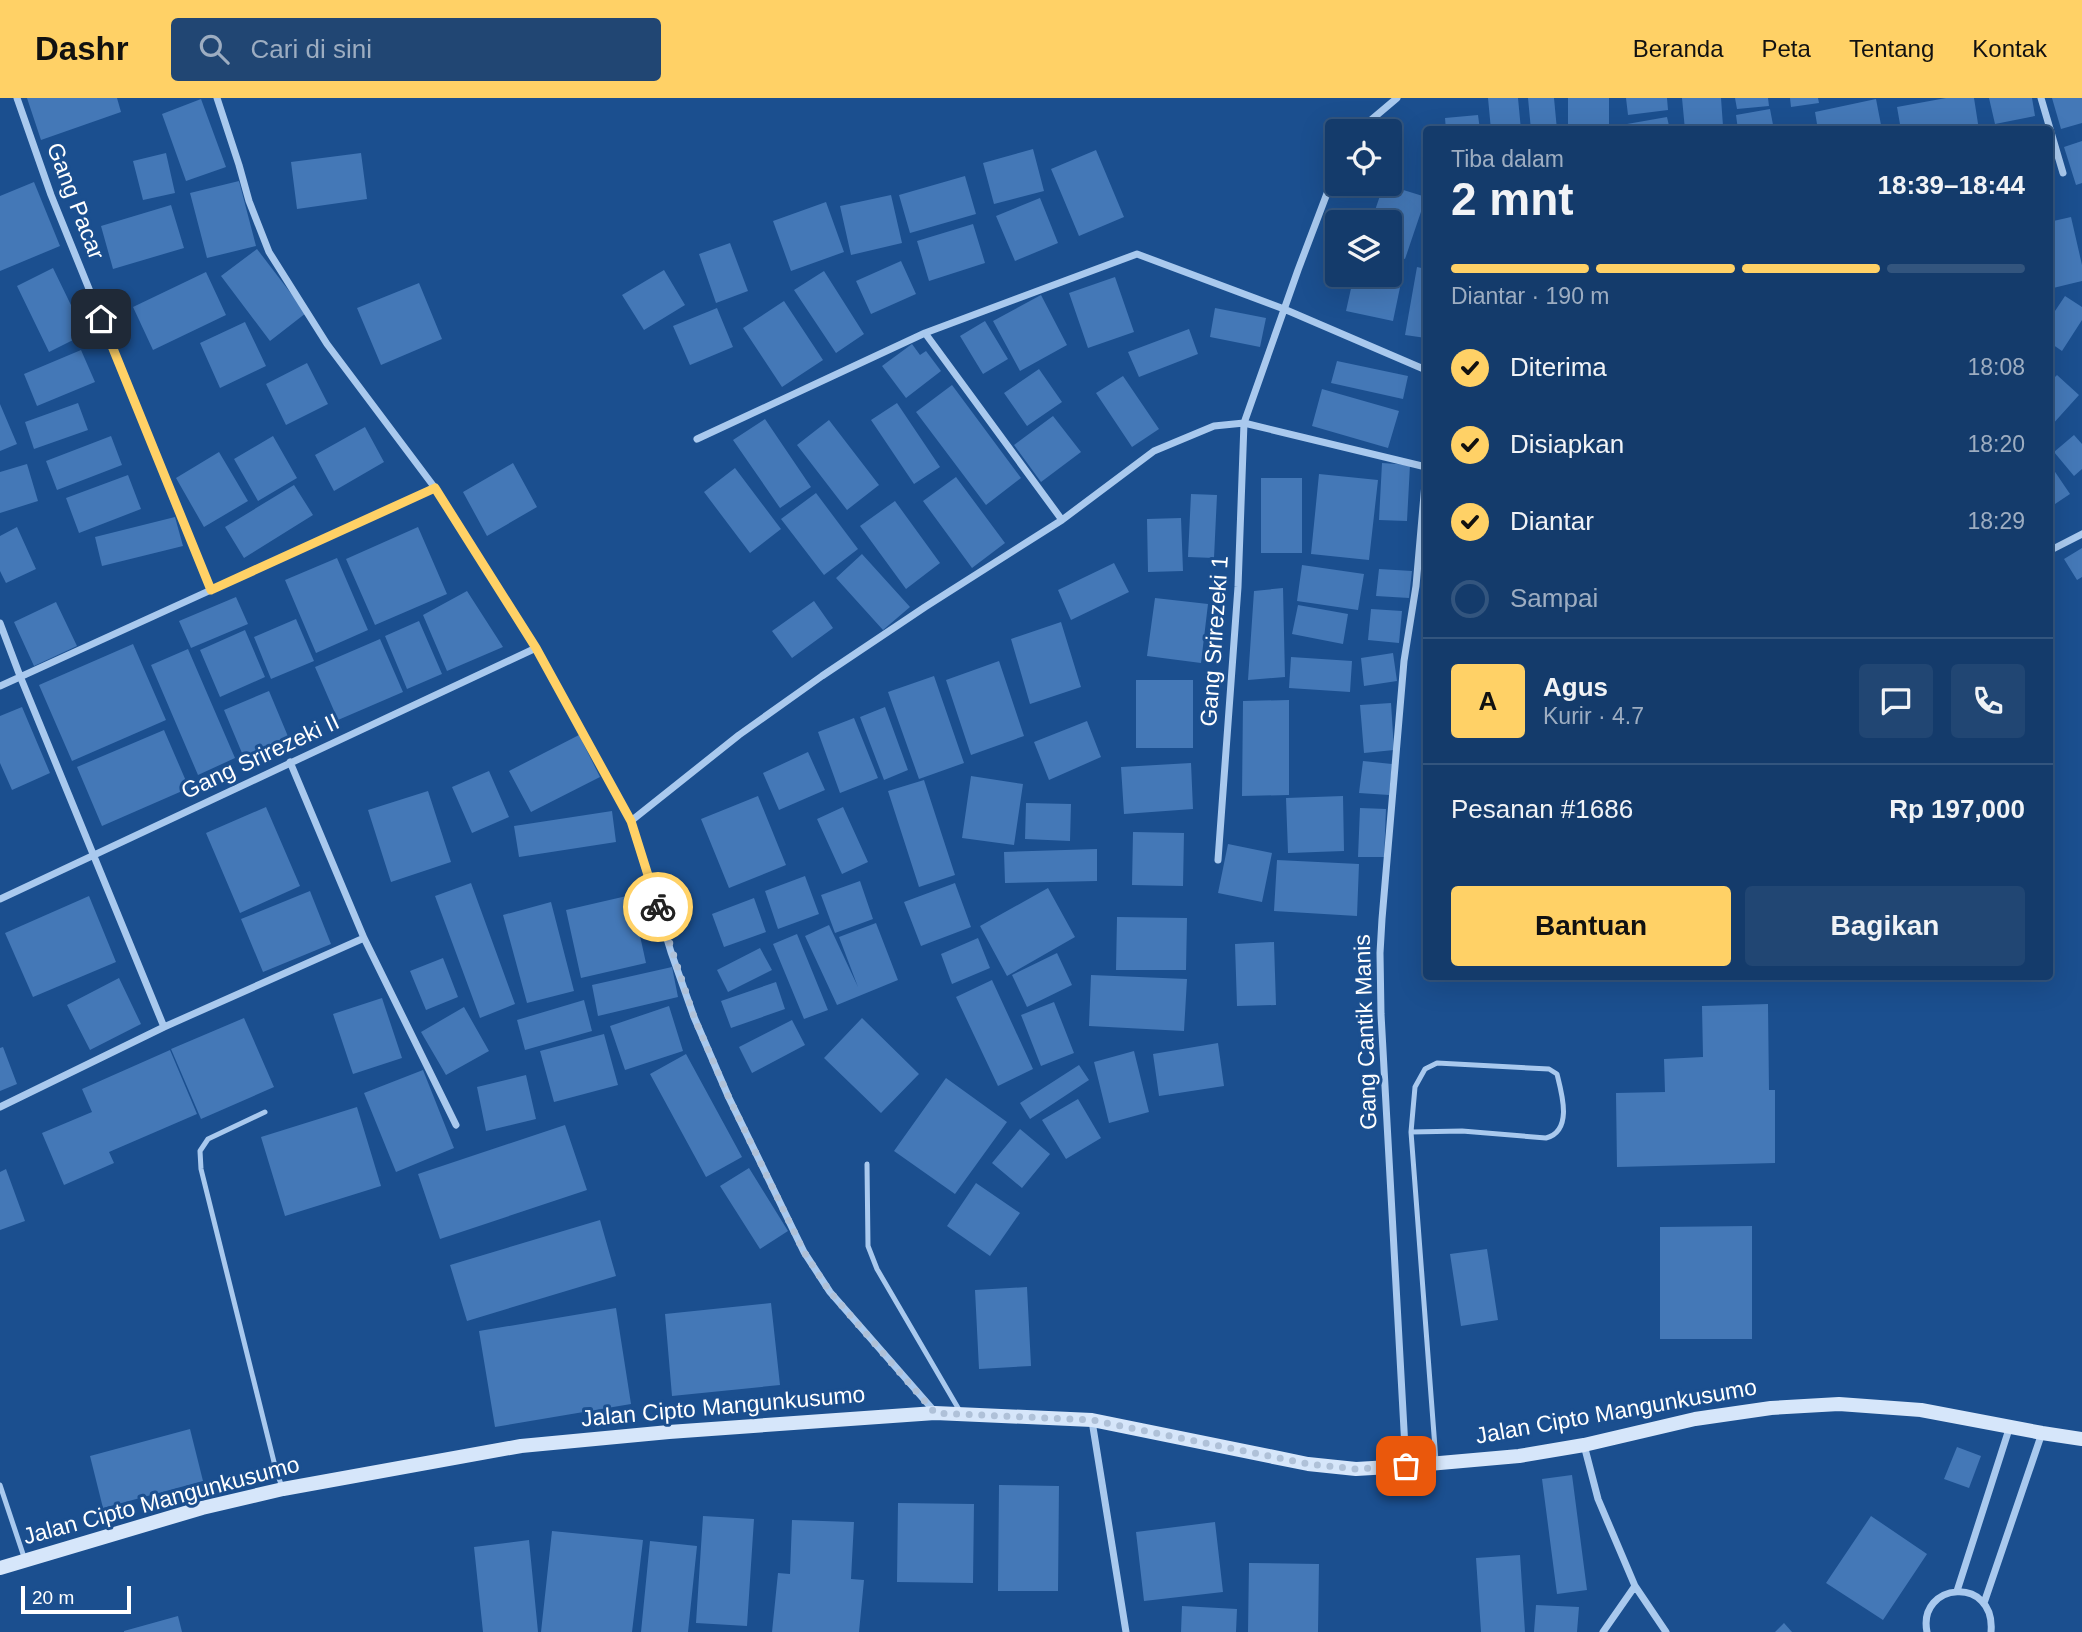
<!DOCTYPE html>
<html lang="id">
<meta charset="utf-8">
<style>
:root{--surface:#143b6b;--page:#214673;--text:#f1f3f6;--muted:#9dadc1;--line:#33557e;--accent:#ffd166}
body{margin:0;font-family:Arial,sans-serif;background:var(--page);color:var(--text);height:100vh;display:flex;flex-direction:column;font-size:26px;white-space:nowrap}
*{box-sizing:border-box;margin:0}
p{font-size:23px;color:var(--muted)}
.icon{flex:none;width:38px;height:38px;fill:none;stroke:currentColor;stroke-width:2;stroke-linecap:round;stroke-linejoin:round}
.map{position:relative;flex:1;overflow:hidden}
.drawer{position:absolute;left:1423px;top:28px;width:630px;height:854px;display:flex;flex-direction:column;background:var(--surface);border-radius:7px;box-shadow:0 7px 28px #0002,0 0 0 2px var(--line)}
.drawer>*{flex:none}
.tools{position:absolute;left:1325px;top:21px;display:grid;gap:14px}
.tools a{display:grid;place-items:center;width:77px;height:77px;border-radius:7px;background:var(--surface);box-shadow:0 7px 28px #0002,0 0 0 2px var(--line);font-size:35px}
.scale{position:absolute;left:21px;bottom:18px;width:110px;box-sizing:border-box;padding-left:7px;border:4px solid #fff;border-top:0;font-size:19px;line-height:24px;white-space:nowrap;color:#fff;-webkit-text-stroke:5px #1b4f8f;paint-order:stroke}
.pin{position:absolute;display:grid;place-items:center;width:60px;height:60px;color:#fff;margin:-30px;border-radius:14px;box-shadow:0 4px 10px #0006}
.courier{position:absolute;display:grid;place-items:center;width:70px;height:70px;margin:-35px;border:5px solid #ffd166;border-radius:50%;background:#fff;color:#222;box-shadow:0 2px 9px #0007}
.summary em{font-style:normal;font-weight:600}
.summary div{display:flex;flex-direction:column-reverse}
.summary{display:flex;align-items:center;justify-content:space-between;height:119px;padding:0 28px}
h1{font-size:46px;font-weight:600;line-height:52px}
.bar{display:grid;grid-template-columns:repeat(4,1fr);gap:10px 7px;align-content:center;height:84px;padding:0 28px}
.bar i{height:9px;border-radius:5px;background:var(--line)}
.bar .on{background:var(--accent)}
.bar p{grid-column:span 4}
.line{display:flex;align-items:center;gap:18px;padding:0 28px;border-top:2px solid var(--line)}
.line div{flex:1}
.round{display:grid;place-items:center;flex:none;width:74px;height:74px;border-radius:7px;background:var(--page)}
ol{padding:0 28px;list-style:none}
li{display:flex;align-items:center;gap:21px;height:77px}
li p{margin-inline-start:auto}
li .icon{padding:7px;border-radius:50%;background:var(--accent);color:#111;stroke-width:4}
li:last-child{color:var(--muted)}
li i{width:38px;height:38px;border:4px solid var(--line);border-radius:50%}
.cta{display:flex;gap:14px;margin-top:auto;padding:14px 28px}
.cta a{flex:1;height:80px;border-radius:7px;background:var(--accent);color:#111;font-size:28px;font-weight:600;line-height:80px;text-align:center}
.cta a+a{background:var(--page);color:var(--text)}
header{display:flex;align-items:center;gap:42px;box-sizing:border-box;height:98px;padding:0 35px;background:var(--accent);color:#111}
header strong{font-size:33px}
nav{display:flex;gap:38px;margin-inline-start:auto;font-size:24px}
.search{width:490px;height:63px;background:var(--page);display:flex;align-items:center;gap:18px;box-sizing:border-box;padding:0 24px;border-radius:7px;color:var(--muted);font-size:26px}
.map>svg:first-child{display:block}
.building{fill:#4478b7}
.lines{fill:none;stroke-linecap:round;stroke-linejoin:round}
.lane{stroke:#a9c9ee;stroke-width:5}
.street{stroke:#a9c9ee;stroke-width:7}
.secondary{stroke:#d6e6fa;stroke-width:14}
.done{stroke:#afc1d8;stroke-width:7;stroke-dasharray:0 12.6}
.route{stroke:#ffd166;stroke-width:9}
.labels{text-anchor:middle;stroke-width:6;stroke-linejoin:round;paint-order:stroke}
.street-label{font-size:23px;fill:#fff;stroke:#1b4f8f}
</style>
<header>
<strong>Dashr</strong>
<div class="search"><svg class="icon" aria-label="search" viewBox="0 0 24 24"><circle cx="10" cy="10" r="6"/><path d="M15 15l6 6"/></svg>Cari di sini</div>
<nav><a>Beranda</a><a>Peta</a><a>Tentang</a><a>Kontak</a></nav>
</header>
<div class="map">
<svg width="2082" height="1534" viewBox="0 0 2082 1534">
<rect width="100%" height="100%" fill="#1b4f8f"/>
<!-- building -->
<path class="building" d="M27,0H117L121,14L41,42Z
M1488,0H1518L1521,32H1491Z
M1528,0H1554L1557,32H1531Z
M1568,0H1609V32H1568Z
M1626,0H1667L1668,12L1628,17Z
M1682,0H1721L1723,28L1685,32Z
M1735,0H1768L1769,8L1737,11Z
M1790,0H1818L1819,5L1791,9Z
M1946,0H1974L1979,32H1901L1897,9Z
M1989,0H2032L2035,18L1995,26Z
M2052,0H2082V25L2061,31Z
M201,1L226,69L186,83L162,16Z
M1876,1L1882,32H1818L1815,14Z
M1770,11L1774,32H1738L1736,17Z
M1478,17L1480,32H1446L1445,20Z
M1667,19L1670,32H1628L1627,26Z
M2082,43V85L2076,87L2064,49Z
M1033,51L1044,93L994,106L983,65Z
M1096,52L1124,119L1079,138L1051,71Z
M166,55L175,95L143,102L133,63Z
M361,55L367,101L297,111L291,64Z
M965,78L976,116L910,135L899,97Z
M239,83L256,148L207,160L190,95Z
M34,84L60,148L0,173V98Z
M1384,86L1426,99L1405,161L1390,156V124H1371Z
M891,97L902,145L851,157L840,108Z
M1040,100L1058,145L1015,163L996,118Z
M826,104L844,154L791,173L773,123Z
M171,107L184,150L113,171L101,128Z
M2071,119L2082,167V183L2049,191V124Z
M973,126L985,165L929,183L917,143Z
M730,145L748,193L716,205L699,156Z
M257,151L306,215L270,243L221,178Z
M901,163L916,196L871,216L856,183Z
M1417,169L1426,171V240L1405,237Z
M53,170L85,236L49,254L17,188Z
M664,172L685,207L644,232L622,197Z
M824,173L864,236L836,255L794,192Z
M1390,173L1403,175L1393,223L1346,213L1354,177H1390Z
M206,174L226,217L153,252L133,209Z
M1115,179L1134,234L1088,250L1069,195Z
M419,185L442,241L381,267L357,210Z
M1041,197L1067,247L1020,273L993,223Z
M2065,198L2082,209V222L2062,253L2049,244V222Z
M784,203L823,262L782,289L743,230Z
M717,210L733,249L690,267L673,228Z
M1215,210L1266,220L1260,249L1210,239Z
M985,223L1008,261L983,276L960,238Z
M245,224L266,268L220,290L200,245Z
M1189,231L1198,256L1139,279L1128,254Z
M912,246L920,257L926,253L941,273L906,300L882,268Z
M81,252L95,284L37,308L24,276Z
M1337,263L1408,278L1403,301L1331,285Z
M307,265L328,306L286,327L266,286Z
M1039,271L1062,304L1027,328L1004,295Z
M2057,277L2079,297L2051,328L2049,326V285Z
M1123,278L1159,331L1132,349L1096,295Z
M952,287L1021,380L986,407L916,314Z
M1322,291L1399,313L1388,350L1312,328Z
M78,305L88,332L34,351L25,324Z
M897,305L940,369L914,386L871,322Z
M0,306L17,346L0,353Z
M1053,318L1081,354L1041,384L1014,347Z
M765,321L811,389L780,410L733,342Z
M829,322L879,387L847,412L797,347Z
M365,329L384,364L334,393L315,357Z
M2074,337L2082,346V371L2074,378L2054,354Z
M111,338L122,367L57,392L46,363Z
M273,338L297,380L258,403L234,361Z
M219,354L248,403L204,429L176,380Z
M513,365L537,409L487,438L463,394Z
M1382,365L1410,367L1407,423L1379,422Z
M2049,365L2070,396L2049,410Z
M27,366L38,403L0,415V374Z
M735,370L781,431L750,455L704,394Z
M1319,376L1378,382L1369,462L1311,456Z
M128,377L141,411L79,435L66,400Z
M956,379L1005,445L972,470L923,403Z
M1261,380H1302V455H1261Z
M294,387L313,417L244,460L225,429Z
M816,395L858,451L824,477L781,421Z
M1191,396L1217,397L1214,460L1188,459Z
M895,403L940,465L906,491L860,428Z
M175,419L183,448L102,468L95,439Z
M1181,420L1183,473L1148,474L1147,421Z
M17,429L36,471L6,485L0,473V438Z
M418,429L447,496L375,527L346,461Z
M2082,450V479L2077,482L2064,461Z
M862,456L910,509L883,532L836,480Z
M337,460L368,532L316,555L285,482Z
M1114,465L1129,494L1071,522L1058,492Z
M1302,467L1364,476L1358,512L1297,503Z
M1379,471L1412,473L1409,500L1376,498Z
M1283,490L1285,579L1248,582L1254,493Z
M467,493L503,549L447,573L423,517Z
M236,499L248,526L191,550L179,523Z
M1155,500L1208,506L1201,565L1147,558Z
M814,503L833,530L792,560L772,533Z
M56,504L77,548L34,568L14,524Z
M1298,507L1348,516L1343,546L1292,536Z
M1371,511L1402,513L1399,545L1368,542Z
M296,521L314,563L271,581L254,539Z
M419,523L442,576L407,591L385,538Z
M1061,524L1081,589L1030,606L1011,541Z
M245,532L265,579L220,599L200,552Z
M380,541L403,594L338,622L315,569Z
M133,546L166,622L72,663L39,587Z
M188,551L235,660L198,677L151,567Z
M1393,555L1397,583L1364,588L1361,560Z
M1291,559L1352,563L1350,594L1289,590Z
M999,563L1024,638L971,657L946,582Z
M934,578L964,665L919,681L888,594Z
M1136,582H1193V650H1136Z
M269,593L292,648L247,667L224,612Z
M1289,602V697L1242,698L1243,603Z
M1391,605L1394,652L1364,655L1360,607Z
M22,609L50,675L12,692L0,665V618Z
M885,609L908,672L884,682L860,619Z
M854,620L878,680L840,695L818,634Z
M1087,623L1101,659L1049,682L1034,644Z
M164,632L189,690L102,728L77,669Z
M579,637L600,679L531,714L509,673Z
M808,654L825,692L779,712L763,675Z
M1363,663L1392,666L1389,697L1359,695Z
M1191,665L1193,711L1124,716L1121,669Z
M489,673L509,719L472,735L452,689Z
M971,678L1023,686L1014,747L962,740Z
M924,682L955,777L919,789L888,693Z
M428,693L451,764L391,784L368,712Z
M758,698L786,767L729,790L701,721Z
M1343,698L1344,753L1288,755L1286,700Z
M1026,705L1071,706L1070,743L1025,741Z
M266,709L300,788L240,815L206,735Z
M843,709L868,764L842,776L817,721Z
M1360,710L1386,711L1384,759H1358Z
M612,713L616,744L519,759L514,728Z
M1133,734L1184,735L1183,788L1132,787Z
M1228,746L1272,755L1262,804L1218,795Z
M1097,751V783L1005,785L1004,754Z
M1277,762L1359,766L1357,818L1274,813Z
M805,778L819,816L778,831L765,793Z
M860,783L873,821L835,835L821,797Z
M471,785L515,906L480,920L435,798Z
M955,785L971,829L921,848L904,804Z
M1048,790L1075,839L1007,878L980,828Z
M310,793L331,846L263,874L241,821Z
M631,797L646,865L581,880L566,812Z
M89,798L116,864L33,899L5,835Z
M754,800L766,834L724,849L712,816Z
M551,804L574,893L527,905L503,817Z
M1117,819L1187,820L1186,872H1116Z
M876,825L898,882L837,907L805,838L829,827L858,889L839,839Z
M797,836L828,912L804,921L773,846Z
M978,840L990,870L952,886L941,856Z
M1274,844L1276,907L1237,908L1235,846Z
M760,850L772,872L728,894L717,872Z
M1057,855L1072,887L1027,909L1012,877Z
M443,860L458,899L426,912L410,873Z
M672,869L678,899L598,918L592,887Z
M1091,877L1187,881L1184,933L1089,928Z
M119,880L141,926L90,952L67,907Z
M992,882L1033,971L998,988L956,899Z
M776,884L785,911L731,930L721,903Z
M382,900L402,960L353,976L333,916Z
M584,902L592,933L525,952L517,922Z
M1054,904L1074,955L1041,968L1021,917Z
M1768,906L1769,992H1775V1065L1617,1069L1616,995L1665,994L1664,961L1703,959L1702,908Z
M669,908L683,953L625,972L610,928Z
M464,909L489,953L446,977L421,934Z
M244,920L274,989L201,1021L171,951Z
M862,920L919,976L881,1015L824,960Z
M792,922L805,947L752,975L739,949Z
M604,936L618,987L554,1004L540,953Z
M1218,945L1224,988L1159,998L1153,956Z
M3,949L17,986L0,993V950Z
M170,952L197,1016L109,1054L114,1065L64,1087L42,1035L92,1014L82,991Z
M1134,953L1149,1014L1109,1025L1094,964Z
M686,956L742,1059L706,1079L650,976Z
M1079,967L1089,982L1030,1021L1020,1005Z
M423,972L454,1050L396,1074L364,995Z
M526,977L536,1021L486,1033L477,989Z
M946,980L1007,1024L955,1096L894,1053Z
M1078,1001L1101,1040L1066,1061L1042,1022Z
M357,1009L381,1088L285,1118L261,1039Z
M565,1027L587,1092L440,1141L418,1076Z
M1020,1031L1050,1056L1022,1090L992,1065Z
M749,1070L788,1133L760,1151L720,1088Z
M6,1071L25,1123L0,1132V1074Z
M976,1085L1020,1115L990,1158L947,1128Z
M600,1122L616,1178L467,1223L450,1167Z
M1752,1128V1241H1660V1129Z
M1487,1151L1498,1222L1461,1228L1450,1156Z
M1027,1189L1031,1268L979,1271L975,1192Z
M771,1205L780,1287L672,1298L665,1216Z
M616,1210L631,1306L495,1329L479,1233Z
M190,1331L203,1383L103,1410L90,1358Z
M1957,1349L1981,1358L1969,1390L1944,1381Z
M1572,1377L1587,1492L1557,1496L1542,1381Z
M999,1387L1059,1388L1058,1493H998Z
M898,1405L974,1406L973,1485L897,1484Z
M703,1418L754,1421L747,1528L696,1525Z
M1871,1418L1927,1456L1883,1522L1826,1485Z
M792,1422L854,1424L851,1481L864,1482L859,1534H772L778,1475L790,1476Z
M1215,1424L1223,1494L1144,1503L1136,1434Z
M552,1433L643,1442L632,1534H541Z
M529,1442L538,1534H483L474,1449Z
M650,1443L697,1448L688,1534H641Z
M1520,1457L1525,1534H1481L1476,1460Z
M1249,1465L1319,1466L1318,1534H1248Z
M1536,1507L1579,1509L1577,1534H1534Z
M1182,1508L1237,1511L1236,1534H1181Z
M178,1518L182,1534H124V1533Z
M1784,1525L1792,1534H1775Z"/>
<g class="lines">
<!-- lane -->
<path class="lane" d="M265,1014L208,1041L200,1053L201,1071L276,1372L282,1389
M1411,1034L1462,1033L1546,1040C1573,1033 1562,996 1557,976L1549,971L1437,965L1425,971L1415,989L1411,1034L1436,1363
M867,1066L868,1148L877,1171L961,1315
M0,1387L25,1462"/>
<!-- street -->
<path class="street" d="M17,0L51,97L211,492
M217,0L239,67L249,103L269,154L327,246L435,390L536,550L631,723L671,854L694,919L729,1000L804,1154L830,1194L935,1314
M2041,0L2063,75
M1358,33L1397,0
M697,341L925,235
M1062,422L925,235L1137,156L1284,211L1426,272
M2049,453L2082,436
M0,525L20,578L164,929
M0,588L435,390
M290,664L364,840L456,1027
M631,723L739,637L822,578L925,509L1062,422L1154,353L1214,328L1244,325L1426,369
M1218,762L1238,489L1244,325L1298,172L1337,69
M0,801L536,550
M0,1009L164,929L364,840
M1092,1323L1126,1534
M1584,1347L1598,1401L1635,1488L1666,1534
M1406,1368L1381,916L1380,855L1382,821L1404,563L1416,488L1426,374
M1957,1493L2010,1328
M1984,1505L2042,1335
M1603,1534L1635,1488
M1927,1534C1917,1484 1996,1477 1991,1534"/>
<!-- secondary -->
<path class="secondary" d="M0,1470L202,1410L283,1391L521,1348L669,1334L935,1315L1092,1322L1308,1366L1356,1371L1406,1368L1519,1358L1584,1347L1695,1321L1771,1310L1839,1306L1921,1312L2042,1335L2082,1341"/>
</g>
<g class="lines">
<!-- done -->
<path class="done" d="M658,809L694,919L729,1000L804,1154L830,1194L935,1315L1092,1322L1308,1366L1356,1371L1406,1368"/>
<!-- route -->
<path class="route" d="M101,221L211,492L435,390L536,550L631,723L658,809"/>
</g>
<g class="labels">
<!-- street labels -->
<g class="street-label">
<text transform="translate(76 103) rotate(69)" y="8">Gang Pacar</text>
<text transform="translate(1214 543) rotate(-86)" y="8">Gang Srirezeki 1</text>
<text transform="translate(260 658) rotate(-25)" y="8">Gang Srirezeki II</text>
<text transform="translate(1365 934) rotate(-92)" y="8">Gang Cantik Manis</text>
<text transform="translate(723 1308) rotate(-5)" y="8">Jalan Cipto Mangunkusumo</text>
<text transform="translate(1616 1313) rotate(-10)" y="8">Jalan Cipto Mangunkusumo</text>
<text transform="translate(161 1402) rotate(-15)" y="8">Jalan Cipto Mangunkusumo</text>
</g>
</g>
</svg>
<div class="tools">
<a><svg class="icon" aria-label="locate" viewBox="0 0 24 24"><circle cx="12" cy="12" r="6"/><path d="M12 2v4M12 18v4M2 12h4M18 12h4"/></svg></a>
<a><svg class="icon" aria-label="layers" viewBox="0 0 24 24"><path d="M12 4l9 5-9 5-9-5zM3 14l9 5 9-5"/></svg></a>
</div>
<div class="scale">20 m</div>
<div class="pin" style="left:1406px;top:1368px;background:#ea580c"><svg class="icon" aria-label="bag" viewBox="0 0 24 24"><path d="M5 8h14l-1 12H6zM9 8a3 3 0 0 1 6 0"/></svg></div>
<div class="pin" style="left:101px;top:221px;background:#1f2937"><svg class="icon" aria-label="home" viewBox="0 0 24 24"><path d="M3 11l9-7 9 7M6 9v11h12V9"/></svg></div>
<div class="courier" style="left:658px;top:809px"><svg class="icon" aria-label="bike" viewBox="0 0 24 24"><circle cx="6" cy="16" r="4"/><circle cx="18" cy="16" r="4"/><path d="M6 16l4-8h5l3 8M10 8l3 8H6M13 5h3"/></svg></div>
<section class="drawer">
<div class="summary"><div><h1>2 mnt</h1><p>Tiba dalam</p></div><em>18:39–18:44</em></div>
<div class="bar"><i class="on"></i><i class="on"></i><i class="on"></i><i></i><p>Diantar · 190 m</p></div>
<ol>
<li><svg class="icon" aria-label="check" viewBox="0 0 24 24"><path d="M5 12l5 5 9-10"/></svg>Diterima<p>18:08</p></li>
<li><svg class="icon" aria-label="check" viewBox="0 0 24 24"><path d="M5 12l5 5 9-10"/></svg>Disiapkan<p>18:20</p></li>
<li><svg class="icon" aria-label="check" viewBox="0 0 24 24"><path d="M5 12l5 5 9-10"/></svg>Diantar<p>18:29</p></li>
<li><i></i>Sampai</li>
</ol>
<div class="line" style="height:126px"><b class="round" style="background:var(--accent);color:#111">A</b><div><b>Agus</b><p>Kurir · 4.7</p></div><a class="round"><svg class="icon" aria-label="chat" viewBox="0 0 24 24"><path d="M4 5h16v11H9l-5 4z"/></svg></a><a class="round"><svg class="icon" aria-label="phone" viewBox="0 0 24 24"><path d="M5 4h4l2 5-3 2q2 4 5 5l2-3 5 2v4C11 20 4 13 5 4z"/></svg></a></div>
<div class="line" style="height:91px"><div>Pesanan #1686</div><b>Rp 197,000</b></div>
<div class="cta"><a>Bantuan</a><a>Bagikan</a></div>
</section>
</div>
